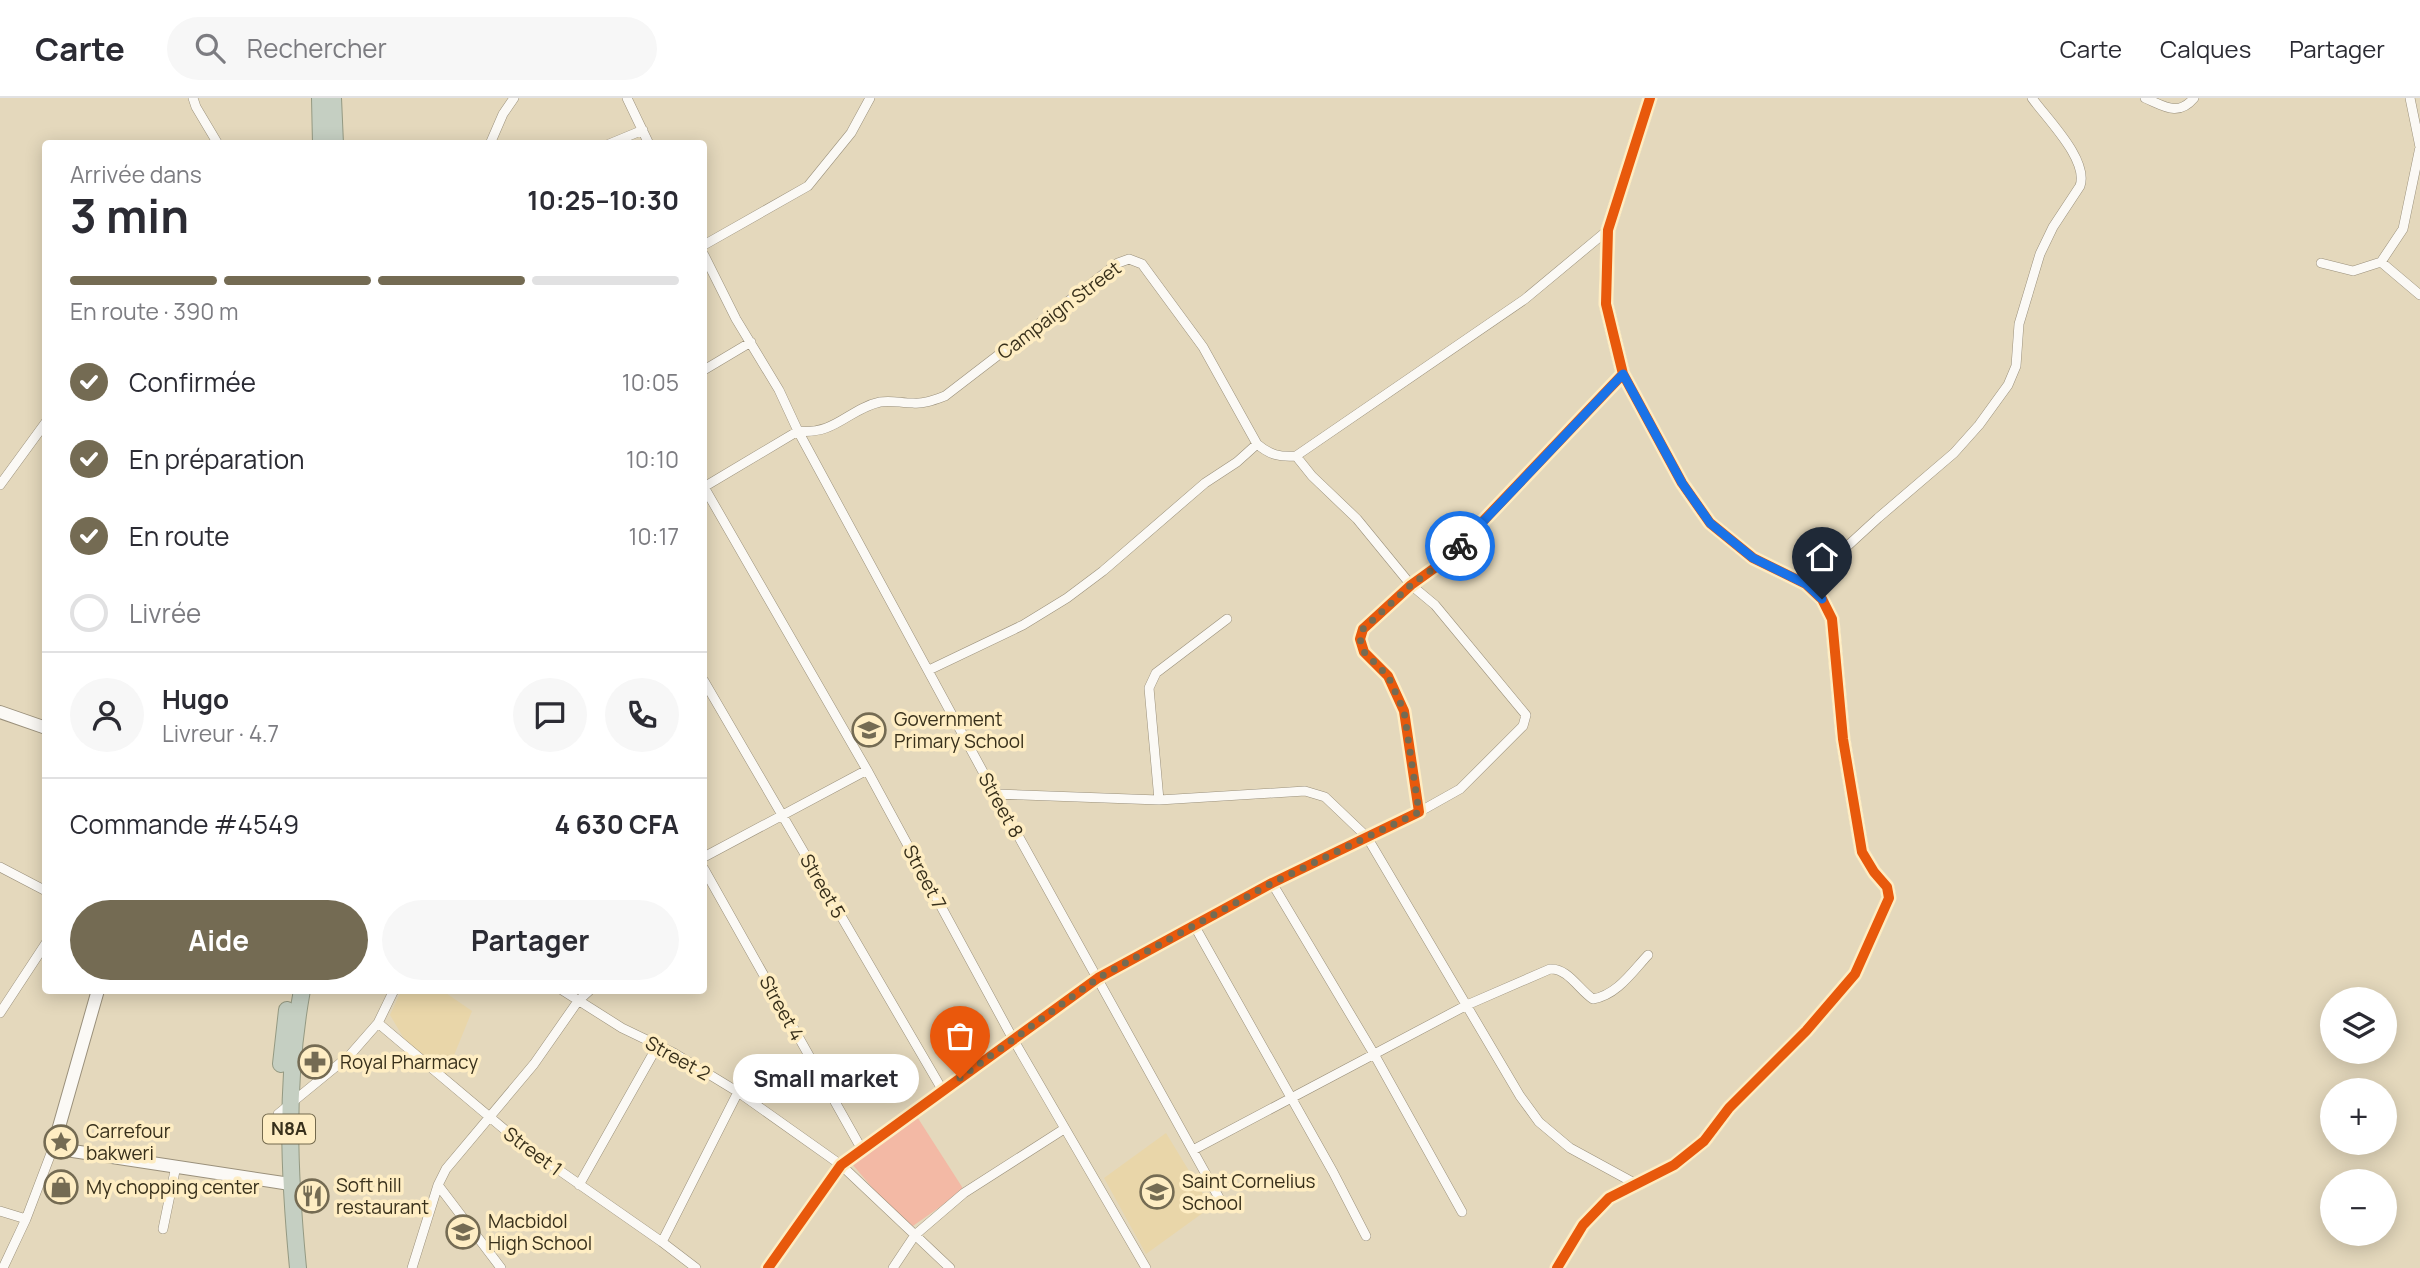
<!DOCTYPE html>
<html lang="fr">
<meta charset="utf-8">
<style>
:root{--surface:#fff;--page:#f7f7f7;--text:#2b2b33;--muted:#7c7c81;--line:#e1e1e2;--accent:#746b53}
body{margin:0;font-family:Manrope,sans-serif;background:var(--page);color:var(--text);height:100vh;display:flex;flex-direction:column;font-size:26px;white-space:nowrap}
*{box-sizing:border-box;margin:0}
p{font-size:23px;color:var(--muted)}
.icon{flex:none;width:38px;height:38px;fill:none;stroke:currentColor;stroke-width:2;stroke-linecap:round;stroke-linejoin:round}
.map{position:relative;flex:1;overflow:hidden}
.details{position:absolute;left:42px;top:42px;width:665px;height:854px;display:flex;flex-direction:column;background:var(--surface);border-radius:7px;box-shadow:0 4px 18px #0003}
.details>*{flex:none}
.buttons{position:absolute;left:2320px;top:889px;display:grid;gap:14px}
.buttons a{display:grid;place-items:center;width:77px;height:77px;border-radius:50%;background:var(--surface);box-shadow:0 4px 18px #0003;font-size:35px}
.pin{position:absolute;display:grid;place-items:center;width:60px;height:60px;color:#fff;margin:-72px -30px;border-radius:50% 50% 50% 0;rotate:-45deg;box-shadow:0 0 7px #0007}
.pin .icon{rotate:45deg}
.courier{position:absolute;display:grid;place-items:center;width:70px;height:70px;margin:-35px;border:5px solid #1a73e8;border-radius:50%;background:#fff;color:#222;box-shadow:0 2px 9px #0007}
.bubble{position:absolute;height:49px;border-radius:24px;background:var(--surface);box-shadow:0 4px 18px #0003;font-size:23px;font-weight:700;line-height:49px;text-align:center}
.overview em{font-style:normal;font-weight:700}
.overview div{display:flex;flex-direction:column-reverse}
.overview{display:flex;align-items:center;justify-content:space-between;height:119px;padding:0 28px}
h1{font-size:46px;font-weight:700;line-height:52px}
.bar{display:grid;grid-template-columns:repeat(4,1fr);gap:10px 7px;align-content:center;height:84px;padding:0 28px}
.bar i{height:9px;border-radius:5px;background:var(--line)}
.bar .selected{background:var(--accent)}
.bar p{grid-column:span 4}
.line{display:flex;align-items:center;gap:18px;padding:0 28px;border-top:2px solid var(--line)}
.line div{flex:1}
.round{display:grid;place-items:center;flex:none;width:74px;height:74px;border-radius:37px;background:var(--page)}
ol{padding:0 28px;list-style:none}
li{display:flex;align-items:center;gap:21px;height:77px}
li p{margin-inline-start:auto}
li .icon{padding:7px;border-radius:50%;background:var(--accent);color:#fff;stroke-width:4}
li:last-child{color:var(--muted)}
li i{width:38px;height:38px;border:4px solid var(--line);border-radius:50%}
.button{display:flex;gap:14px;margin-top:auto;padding:14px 28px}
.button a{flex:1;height:80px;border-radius:42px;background:var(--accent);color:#fff;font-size:28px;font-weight:700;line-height:80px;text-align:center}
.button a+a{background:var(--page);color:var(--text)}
header{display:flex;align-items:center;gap:42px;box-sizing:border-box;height:98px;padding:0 35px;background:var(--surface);border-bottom:2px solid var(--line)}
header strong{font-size:33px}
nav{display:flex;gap:38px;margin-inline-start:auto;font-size:24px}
.search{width:490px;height:63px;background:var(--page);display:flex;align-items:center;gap:18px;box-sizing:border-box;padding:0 24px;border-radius:38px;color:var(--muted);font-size:26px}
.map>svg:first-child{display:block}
.built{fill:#e9d6a9}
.green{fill:#f3b9a5}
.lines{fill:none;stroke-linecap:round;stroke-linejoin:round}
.street-casing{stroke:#9a907b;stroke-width:10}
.secondary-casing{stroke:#9a907b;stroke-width:14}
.highway-casing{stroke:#949982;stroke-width:18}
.street{stroke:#fbf9f5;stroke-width:9}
.secondary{stroke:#fbf9f5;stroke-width:12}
.highway{stroke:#c5cfc2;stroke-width:16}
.cycleway-casing{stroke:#feedc3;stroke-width:15}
.cycleway{stroke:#e8590c;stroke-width:10}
.done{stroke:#746b53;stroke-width:7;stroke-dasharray:0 12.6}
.route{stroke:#1a73e8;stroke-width:9}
.labels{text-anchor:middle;stroke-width:7;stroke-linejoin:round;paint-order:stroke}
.shield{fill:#feedc3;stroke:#73694d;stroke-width:2}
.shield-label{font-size:18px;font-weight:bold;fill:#38301b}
.street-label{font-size:19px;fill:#38301b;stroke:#feedc3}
.poi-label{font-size:19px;fill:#38301b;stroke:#feedc3;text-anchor:start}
</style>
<header>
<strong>Carte</strong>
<div class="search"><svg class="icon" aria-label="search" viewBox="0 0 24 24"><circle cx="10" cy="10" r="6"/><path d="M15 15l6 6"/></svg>Rechercher</div>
<nav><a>Carte</a><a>Calques</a><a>Partager</a></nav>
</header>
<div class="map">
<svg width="2420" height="1170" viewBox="0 0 2420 1170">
<rect width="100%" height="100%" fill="#e4d8bc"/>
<!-- built -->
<path class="built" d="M401,893H443L472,913L446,977L406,944L390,917Z
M1166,1035L1211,1109L1146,1156L1104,1080Z"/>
<!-- green -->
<path class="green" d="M914,1014L964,1092L910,1130L881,1100L847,1060Z"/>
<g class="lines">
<defs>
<path id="street" d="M193,0L196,9L218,46
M627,0L649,46
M2145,0C2164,8 2178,19 2194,0
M490,46L503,16L514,0
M609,46L643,32
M704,147L808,88L851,35L870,0
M704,157L736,221L779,292L798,333L995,696L1223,1107
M2381,164L2420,197
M2321,165L2353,173L2381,164L2403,131L2420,49L2410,0
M704,272L751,244
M1296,358L1312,378L1357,421L1411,487L1435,507L1526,617L1523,628L1460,691L1419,714
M0,387L46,324
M704,389L798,333C836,337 848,311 880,304C891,302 901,305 913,305C924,306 934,302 945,298L1118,165L1129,161L1142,166L1203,249L1257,346C1270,357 1279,359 1296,358L1525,201L1608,132
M704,389L867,672L1013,941L1146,1170
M1806,486L1878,420L1954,355L1979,327L2008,287L2016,268L2019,226L2040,156L2053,129L2080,88C2089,62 2047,21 2032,0
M929,572L1023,527L1067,500L1103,473L1205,385L1237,364L1257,346
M704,583L943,993
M995,696L1159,702L1305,693L1325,699L1367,739L1520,998L1539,1024L1570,1050L1636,1086
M1159,702L1149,590L1156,575L1227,521
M704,759L867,672
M0,769L46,793
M704,771L861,1050
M1272,785L1374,956L1462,1114
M1194,827L1333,1074L1366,1138
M562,892L622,930L674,955L738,994L841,1067L950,1170
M0,915L46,845
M378,925L523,1047L662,1144L696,1170
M278,1016L350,957L378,925L394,892
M1193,1052L1467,907L1550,871C1568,870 1579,892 1593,901C1617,897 1632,874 1648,857
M438,1087L501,1170
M579,1087L658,947
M0,1113L26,1121
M163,1131L176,1068
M662,1144L738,994
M3,1170L26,1121L53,1050
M412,1170L438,1087L446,1071L534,966L578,903L590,892
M768,1170L841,1067L1098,880L1272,785L1419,714L1404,613L1388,578L1364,554L1360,541L1363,531L1411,487L1447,461L1623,276
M893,1170L915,1137L964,1095L1064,1031"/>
<path id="secondary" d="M0,614L46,630
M98,892L53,1050L290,1086
M1557,1170L1583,1127L1609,1100L1674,1067L1704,1043L1729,1010L1806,933L1855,876L1889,800L1887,789L1874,774L1862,754L1843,641L1832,521L1822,501L1806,486L1753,460L1710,425L1682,385L1623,276L1606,206L1608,132L1650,0"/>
<path id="highway" d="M320,0L321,46
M333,0L335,46
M281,966L287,912
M298,1170C289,1076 285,985 302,892"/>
</defs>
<!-- street casing -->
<use href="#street" class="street-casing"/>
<!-- secondary casing -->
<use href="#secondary" class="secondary-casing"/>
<!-- highway casing -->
<use href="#highway" class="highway-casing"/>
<!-- street -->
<use href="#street" class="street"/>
<!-- secondary -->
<use href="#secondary" class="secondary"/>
<!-- highway -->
<use href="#highway" class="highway"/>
<defs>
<path id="cycleway" d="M768,1170L841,1067L1098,880L1272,785L1419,714L1404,613L1388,578L1364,554L1360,541L1363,531L1411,487L1447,461L1623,276
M1557,1170L1583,1127L1609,1100L1674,1067L1704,1043L1729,1010L1806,933L1855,876L1889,800L1887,789L1874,774L1862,754L1843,641L1832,521L1822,501L1806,486L1753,460L1710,425L1682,385L1623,276L1606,206L1608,132L1650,0"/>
</defs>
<!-- cycleway casing -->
<use href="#cycleway" class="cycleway-casing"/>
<!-- cycleway -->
<use href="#cycleway" class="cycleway"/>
</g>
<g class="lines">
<!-- done -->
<path class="done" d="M960,980L1098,880L1272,785L1419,714L1404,613L1388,578L1364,554L1360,541L1363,531L1411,487L1447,461L1460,448"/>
<!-- route -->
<path class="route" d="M1460,448L1623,276L1682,385L1710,425L1753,460L1806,486L1822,501"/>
</g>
<!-- icons -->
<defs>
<symbol id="school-ring" viewBox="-11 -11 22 22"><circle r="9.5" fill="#feedc3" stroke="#746b53" stroke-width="1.5"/><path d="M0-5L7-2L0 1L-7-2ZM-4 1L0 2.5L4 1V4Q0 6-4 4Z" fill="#746b53"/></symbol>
<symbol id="pharmacy-ring" viewBox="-11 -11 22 22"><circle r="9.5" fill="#feedc3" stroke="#746b53" stroke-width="1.5"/><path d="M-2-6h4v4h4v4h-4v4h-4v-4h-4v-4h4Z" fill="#746b53"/></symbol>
<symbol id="sight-ring" viewBox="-11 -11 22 22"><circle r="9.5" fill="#feedc3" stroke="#746b53" stroke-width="1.5"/><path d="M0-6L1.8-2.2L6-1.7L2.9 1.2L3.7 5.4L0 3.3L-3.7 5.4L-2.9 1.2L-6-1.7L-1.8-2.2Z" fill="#746b53"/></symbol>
<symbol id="shop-ring" viewBox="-11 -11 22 22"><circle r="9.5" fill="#feedc3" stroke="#746b53" stroke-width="1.5"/><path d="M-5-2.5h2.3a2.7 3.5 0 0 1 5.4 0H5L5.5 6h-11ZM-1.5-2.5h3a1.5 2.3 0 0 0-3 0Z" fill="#746b53"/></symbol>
<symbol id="restaurant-ring" viewBox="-11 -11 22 22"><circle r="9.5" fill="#feedc3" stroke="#746b53" stroke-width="1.5"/><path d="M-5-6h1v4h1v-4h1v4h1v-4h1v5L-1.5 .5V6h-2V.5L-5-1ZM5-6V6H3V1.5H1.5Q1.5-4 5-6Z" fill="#746b53"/></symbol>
</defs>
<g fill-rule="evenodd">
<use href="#school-ring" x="850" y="613" width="38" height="38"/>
<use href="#pharmacy-ring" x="296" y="945" width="38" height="38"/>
<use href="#sight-ring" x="42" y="1025" width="38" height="38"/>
<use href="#shop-ring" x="42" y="1070" width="38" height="38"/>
<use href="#school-ring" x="1138" y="1075" width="38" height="38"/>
<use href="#restaurant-ring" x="293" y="1079" width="38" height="38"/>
<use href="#school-ring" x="444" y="1115" width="38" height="38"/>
</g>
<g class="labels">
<!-- shield labels -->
<rect class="shield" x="263" y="1016.5" width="52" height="29" rx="5"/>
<g class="shield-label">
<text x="289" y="1037">N8A</text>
</g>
<!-- street labels -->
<g class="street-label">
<text transform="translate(1059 212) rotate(-37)" y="7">Campaign Street</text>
<text transform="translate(1001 707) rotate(61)" y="7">Street 8</text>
<text transform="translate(925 779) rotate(62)" y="7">Street 7</text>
<text transform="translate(823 788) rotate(60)" y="7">Street 5</text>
<text transform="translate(782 910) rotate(61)" y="7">Street 4</text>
<text transform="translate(678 960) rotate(29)" y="7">Street 2</text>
<text transform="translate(533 1053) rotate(37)" y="7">Street 1</text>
</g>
<!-- poi labels -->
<g class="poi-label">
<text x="894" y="628">Government<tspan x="894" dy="22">Primary School</tspan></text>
<text x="340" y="971">Royal Pharmacy</text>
<text x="86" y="1040">Carrefour<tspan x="86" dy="22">bakweri</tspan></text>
<text x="1182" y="1090">Saint Cornelius<tspan x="1182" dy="22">School</tspan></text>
<text x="336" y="1094">Soft hill<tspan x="336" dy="22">restaurant</tspan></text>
<text x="86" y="1096">My chopping center</text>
<text x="488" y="1130">Macbidol<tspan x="488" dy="22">High School</tspan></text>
</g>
</g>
</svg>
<div class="buttons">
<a><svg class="icon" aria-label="layers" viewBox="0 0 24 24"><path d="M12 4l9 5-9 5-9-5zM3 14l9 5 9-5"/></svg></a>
<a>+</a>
<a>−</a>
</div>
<div class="pin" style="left:960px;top:980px;background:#ea580c"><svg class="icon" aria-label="bag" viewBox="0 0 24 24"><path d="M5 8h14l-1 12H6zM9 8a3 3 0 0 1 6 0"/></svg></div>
<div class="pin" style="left:1822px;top:501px;background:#1f2937"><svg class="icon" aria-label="home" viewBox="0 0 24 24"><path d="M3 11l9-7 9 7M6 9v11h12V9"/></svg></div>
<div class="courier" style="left:1460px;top:448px"><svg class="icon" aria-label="bike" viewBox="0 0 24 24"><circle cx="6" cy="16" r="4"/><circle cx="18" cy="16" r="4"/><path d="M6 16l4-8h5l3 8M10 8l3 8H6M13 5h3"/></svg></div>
<div class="bubble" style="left:733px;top:956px;width:186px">Small market</div>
<section class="details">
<div class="overview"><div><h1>3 min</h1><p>Arrivée dans</p></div><em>10:25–10:30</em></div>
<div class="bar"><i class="selected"></i><i class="selected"></i><i class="selected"></i><i></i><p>En route · 390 m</p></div>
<ol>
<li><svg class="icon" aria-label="check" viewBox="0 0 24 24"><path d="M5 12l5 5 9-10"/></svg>Confirmée<p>10:05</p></li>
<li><svg class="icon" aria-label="check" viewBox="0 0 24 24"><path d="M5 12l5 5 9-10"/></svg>En préparation<p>10:10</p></li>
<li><svg class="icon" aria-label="check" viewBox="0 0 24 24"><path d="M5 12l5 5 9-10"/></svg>En route<p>10:17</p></li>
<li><i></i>Livrée</li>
</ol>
<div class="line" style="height:126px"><a class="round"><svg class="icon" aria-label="person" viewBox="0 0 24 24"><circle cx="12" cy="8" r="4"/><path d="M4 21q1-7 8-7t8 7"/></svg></a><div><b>Hugo</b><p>Livreur · 4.7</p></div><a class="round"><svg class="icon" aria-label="chat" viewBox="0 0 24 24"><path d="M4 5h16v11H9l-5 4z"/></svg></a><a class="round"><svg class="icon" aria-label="phone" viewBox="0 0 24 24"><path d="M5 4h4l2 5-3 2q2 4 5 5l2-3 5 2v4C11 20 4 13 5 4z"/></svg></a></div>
<div class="line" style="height:91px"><div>Commande #4549</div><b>4 630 CFA</b></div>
<div class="button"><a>Aide</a><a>Partager</a></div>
</section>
</div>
